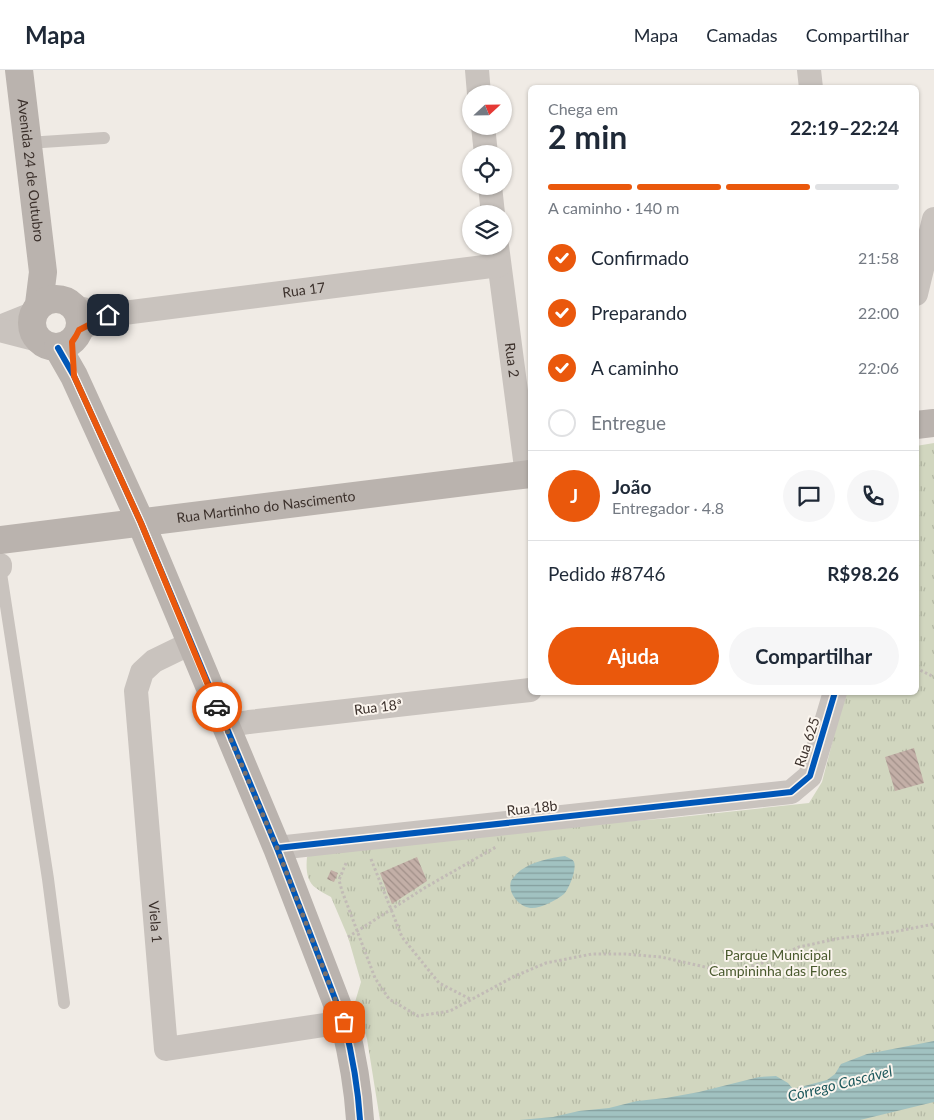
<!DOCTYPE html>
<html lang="pt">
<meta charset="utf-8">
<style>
:root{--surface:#fff;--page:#f6f6f7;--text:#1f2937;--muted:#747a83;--line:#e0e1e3;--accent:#ea580c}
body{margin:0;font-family:Lato,sans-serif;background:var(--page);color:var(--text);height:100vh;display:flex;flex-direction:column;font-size:19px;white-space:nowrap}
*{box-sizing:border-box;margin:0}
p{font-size:16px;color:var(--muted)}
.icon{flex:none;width:28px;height:28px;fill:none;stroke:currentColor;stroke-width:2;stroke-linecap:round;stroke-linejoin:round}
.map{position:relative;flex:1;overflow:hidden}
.panel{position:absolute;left:528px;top:15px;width:391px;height:610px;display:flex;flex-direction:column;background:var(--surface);border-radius:8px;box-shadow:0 1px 4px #0004}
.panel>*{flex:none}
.needle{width:32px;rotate:68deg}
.tools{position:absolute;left:462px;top:15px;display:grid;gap:10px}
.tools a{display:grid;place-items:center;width:50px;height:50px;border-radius:50%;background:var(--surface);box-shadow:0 1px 4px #0004;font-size:25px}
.pin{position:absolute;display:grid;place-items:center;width:42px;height:42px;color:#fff;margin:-21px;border-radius:10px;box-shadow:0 2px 8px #0006}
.courier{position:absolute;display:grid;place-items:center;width:50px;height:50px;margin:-25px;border:4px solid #ea580c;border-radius:50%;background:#fff;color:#222;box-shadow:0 1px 6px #0007}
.head em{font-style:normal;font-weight:700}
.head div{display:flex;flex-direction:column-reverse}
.head{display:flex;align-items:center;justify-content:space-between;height:85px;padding:0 20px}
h1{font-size:32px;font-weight:700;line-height:38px}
.bar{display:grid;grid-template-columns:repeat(4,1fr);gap:8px 5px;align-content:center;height:60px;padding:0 20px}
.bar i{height:6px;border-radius:4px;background:var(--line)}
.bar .selected{background:var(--accent)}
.bar p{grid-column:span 4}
.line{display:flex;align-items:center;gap:12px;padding:0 20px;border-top:1px solid var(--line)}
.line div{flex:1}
.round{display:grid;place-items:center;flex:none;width:52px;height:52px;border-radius:26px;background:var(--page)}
ol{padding:0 20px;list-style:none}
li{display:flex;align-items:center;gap:15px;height:55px}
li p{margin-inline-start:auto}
li .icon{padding:5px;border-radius:50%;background:var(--accent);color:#fff;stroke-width:4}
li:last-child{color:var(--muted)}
li i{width:28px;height:28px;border:2px solid var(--line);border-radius:50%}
.cta{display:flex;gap:10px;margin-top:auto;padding:10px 20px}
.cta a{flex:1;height:58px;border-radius:30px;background:var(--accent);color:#fff;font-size:20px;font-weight:700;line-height:58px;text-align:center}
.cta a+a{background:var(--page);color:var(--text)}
header{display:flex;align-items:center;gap:30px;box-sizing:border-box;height:70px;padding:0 25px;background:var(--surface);border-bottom:1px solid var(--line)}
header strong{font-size:24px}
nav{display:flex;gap:28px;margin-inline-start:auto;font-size:18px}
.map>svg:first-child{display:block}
.park{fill:url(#park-tufts)}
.water{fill:url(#water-rules)}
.building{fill:url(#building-back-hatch)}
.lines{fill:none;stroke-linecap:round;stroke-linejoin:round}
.path{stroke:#c2bbb6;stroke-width:3;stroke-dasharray:2.5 2.5;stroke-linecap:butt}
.lane{stroke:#c9c3be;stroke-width:12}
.street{stroke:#c9c3be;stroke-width:24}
.secondary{stroke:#bab3ae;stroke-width:28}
.cycleway-casing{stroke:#fbf5ee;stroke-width:9}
.cycleway{stroke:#0057b8;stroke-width:6}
.done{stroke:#7a716c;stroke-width:5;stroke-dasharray:0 9}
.route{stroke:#ea580c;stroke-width:6}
.labels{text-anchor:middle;stroke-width:4;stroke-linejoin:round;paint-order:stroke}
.street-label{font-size:14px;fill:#3b302b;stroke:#fbf5ee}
.park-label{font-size:14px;fill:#4a5a2e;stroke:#fbf5ee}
.water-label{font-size:15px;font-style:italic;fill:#1f5a5e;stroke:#fbf5ee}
</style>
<header>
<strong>Mapa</strong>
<nav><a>Mapa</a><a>Camadas</a><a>Compartilhar</a></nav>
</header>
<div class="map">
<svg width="934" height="1050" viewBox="0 0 934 1050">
<defs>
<pattern id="park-tufts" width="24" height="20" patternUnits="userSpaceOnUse" patternTransform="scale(1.25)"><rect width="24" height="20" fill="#d1d6bf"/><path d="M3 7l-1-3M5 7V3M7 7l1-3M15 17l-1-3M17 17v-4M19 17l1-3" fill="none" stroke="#b4b8a4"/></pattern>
<pattern id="water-rules" width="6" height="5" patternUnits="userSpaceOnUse" patternTransform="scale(1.25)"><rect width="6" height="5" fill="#a1c2c1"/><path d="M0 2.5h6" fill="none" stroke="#849e9d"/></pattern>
<pattern id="building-back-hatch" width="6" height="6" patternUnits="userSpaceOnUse" patternTransform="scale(1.25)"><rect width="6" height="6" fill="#c3afa7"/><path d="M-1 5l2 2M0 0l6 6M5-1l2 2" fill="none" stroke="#a08f88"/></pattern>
</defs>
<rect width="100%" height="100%" fill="#f0ebe5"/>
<!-- park -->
<path class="park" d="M934,373V1050H380L367,969L355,932L361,912L348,867L331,827C326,824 321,822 316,818C306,811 306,798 307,787L318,781L527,759L671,748L809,733L822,712L845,623L916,622V376Z"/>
<!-- water -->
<path class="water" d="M565,786C568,788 573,789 574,792C577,799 569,819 564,824C557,830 541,838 532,838C521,838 507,824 511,811C513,808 518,802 521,800C534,791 550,788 565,786Z
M934,971V1032L860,1050H519L553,1047L579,1041L609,1038L637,1031L666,1028L699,1022L759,1007L776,1006L788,1013L793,1019L827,1010L835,1004L841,994L867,984Z"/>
<!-- building -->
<path class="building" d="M914,678L924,713L895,721L885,687Z
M417,787L427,811L392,834L380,803Z
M331,800L338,803L334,812L327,809Z"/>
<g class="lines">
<!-- path -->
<path class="path" d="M916,598L934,607
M371,789L402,867L439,913L472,930
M346,793L339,810L342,821L375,908L389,929L418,946L450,941L515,906L546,893L592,884H625L661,887L714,899L736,901L762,893L799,877L841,868L893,862L934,854
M348,867L426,817L496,777"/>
<!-- lane -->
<path class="lane" d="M27,73L104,68
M0,497L48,809L64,933"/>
<!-- street -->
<g class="street">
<path d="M477,0L479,24"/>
<path d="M809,0L811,18"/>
<path d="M483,56L486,84"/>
<path d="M490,116L493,144"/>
<path id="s1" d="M497,176L527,405"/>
<path d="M916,224L934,149"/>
<path d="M74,237L108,245"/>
<path d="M0,257L32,244"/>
<path d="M0,260L38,270"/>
<path id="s2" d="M79,260L108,245L499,195"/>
<path d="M0,495V497"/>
<path id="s3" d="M191,573L154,591L142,602L136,621L166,979L344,952"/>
<path d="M225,656L249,652L530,620"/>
<path d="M277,778L791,722L810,706L835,622"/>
</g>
<!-- secondary -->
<g class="secondary">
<path id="s4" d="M19,0L43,202L39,234"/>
<circle cx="56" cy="253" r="24"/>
<path d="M58,278L74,306L141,453L277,778L344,952C352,984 358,1017 360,1050"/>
<path d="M916,355L934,353"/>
<path id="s5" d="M0,470L530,404"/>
</g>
<defs>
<path id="cycleway" d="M58,278L74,306L141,453L277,778L344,952C352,984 358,1017 360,1050
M277,778L791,722L810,706L835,622"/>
</defs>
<!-- cycleway casing -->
<use href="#cycleway" class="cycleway-casing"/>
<!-- cycleway -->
<use href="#cycleway" class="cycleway"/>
</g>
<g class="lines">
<!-- done -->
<path class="done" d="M217,637L277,778L344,952"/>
<!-- route -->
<path class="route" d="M108,245L79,260L76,266L72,272L74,306L141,453L217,637"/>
</g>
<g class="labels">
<!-- street labels -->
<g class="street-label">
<text dy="5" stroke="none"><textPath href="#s4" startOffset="101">Avenida 24 de Outubro</textPath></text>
<text dy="5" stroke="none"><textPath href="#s2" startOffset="230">Rua 17</textPath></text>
<text dy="5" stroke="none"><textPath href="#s1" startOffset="115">Rua 2</textPath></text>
<text dy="5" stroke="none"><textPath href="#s5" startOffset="268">Rua Martinho do Nascimento</textPath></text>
<text transform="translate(378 637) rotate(-7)" y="5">Rua 18ª</text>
<text transform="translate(807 672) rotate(-72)" y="5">Rua 625</text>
<text transform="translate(532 738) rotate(-6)" y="5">Rua 18b</text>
<text dy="5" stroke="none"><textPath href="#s3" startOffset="309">Viela 1</textPath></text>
</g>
<!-- park labels -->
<g class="park-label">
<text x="778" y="890">Parque Municipal<tspan x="778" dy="16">Campininha das Flores</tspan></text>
</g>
<!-- water labels -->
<g class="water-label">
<text transform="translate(840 1014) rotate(-14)" y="5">Córrego Cascável</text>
</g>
</g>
</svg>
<div class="tools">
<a><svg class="needle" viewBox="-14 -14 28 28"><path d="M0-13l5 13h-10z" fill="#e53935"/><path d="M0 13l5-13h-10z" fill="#747a83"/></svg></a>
<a><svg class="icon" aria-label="locate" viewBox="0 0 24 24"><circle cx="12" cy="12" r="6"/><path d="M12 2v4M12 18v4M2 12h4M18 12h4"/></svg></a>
<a><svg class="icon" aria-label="layers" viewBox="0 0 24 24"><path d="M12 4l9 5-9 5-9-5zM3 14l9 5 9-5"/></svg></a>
</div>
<div class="pin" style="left:344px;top:952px;background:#ea580c"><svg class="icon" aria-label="bag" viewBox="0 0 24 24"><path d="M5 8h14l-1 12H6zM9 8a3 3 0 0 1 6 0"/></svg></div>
<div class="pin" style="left:108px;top:245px;background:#1f2937"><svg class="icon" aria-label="home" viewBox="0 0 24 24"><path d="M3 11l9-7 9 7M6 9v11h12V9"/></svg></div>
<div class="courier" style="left:217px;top:637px"><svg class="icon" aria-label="car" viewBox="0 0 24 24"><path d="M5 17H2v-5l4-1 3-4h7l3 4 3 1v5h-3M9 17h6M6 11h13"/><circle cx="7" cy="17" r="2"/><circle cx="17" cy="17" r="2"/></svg></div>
<section class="panel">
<div class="head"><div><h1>2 min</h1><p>Chega em</p></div><em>22:19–22:24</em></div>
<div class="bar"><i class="selected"></i><i class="selected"></i><i class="selected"></i><i></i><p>A caminho · 140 m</p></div>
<ol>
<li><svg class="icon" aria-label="check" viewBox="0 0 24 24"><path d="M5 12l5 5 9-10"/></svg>Confirmado<p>21:58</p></li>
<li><svg class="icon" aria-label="check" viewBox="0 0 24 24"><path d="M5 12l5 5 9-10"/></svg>Preparando<p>22:00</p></li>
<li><svg class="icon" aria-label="check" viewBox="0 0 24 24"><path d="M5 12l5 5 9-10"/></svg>A caminho<p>22:06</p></li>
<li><i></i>Entregue</li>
</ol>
<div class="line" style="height:90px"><b class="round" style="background:var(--accent);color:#fff">J</b><div><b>João</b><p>Entregador · 4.8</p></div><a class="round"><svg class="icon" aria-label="chat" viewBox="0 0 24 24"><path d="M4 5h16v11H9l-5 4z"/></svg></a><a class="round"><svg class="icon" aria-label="phone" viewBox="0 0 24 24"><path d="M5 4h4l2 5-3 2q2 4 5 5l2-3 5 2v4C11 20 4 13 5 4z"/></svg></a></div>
<div class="line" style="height:65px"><div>Pedido #8746</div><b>R$98.26</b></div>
<div class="cta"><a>Ajuda</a><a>Compartilhar</a></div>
</section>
</div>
